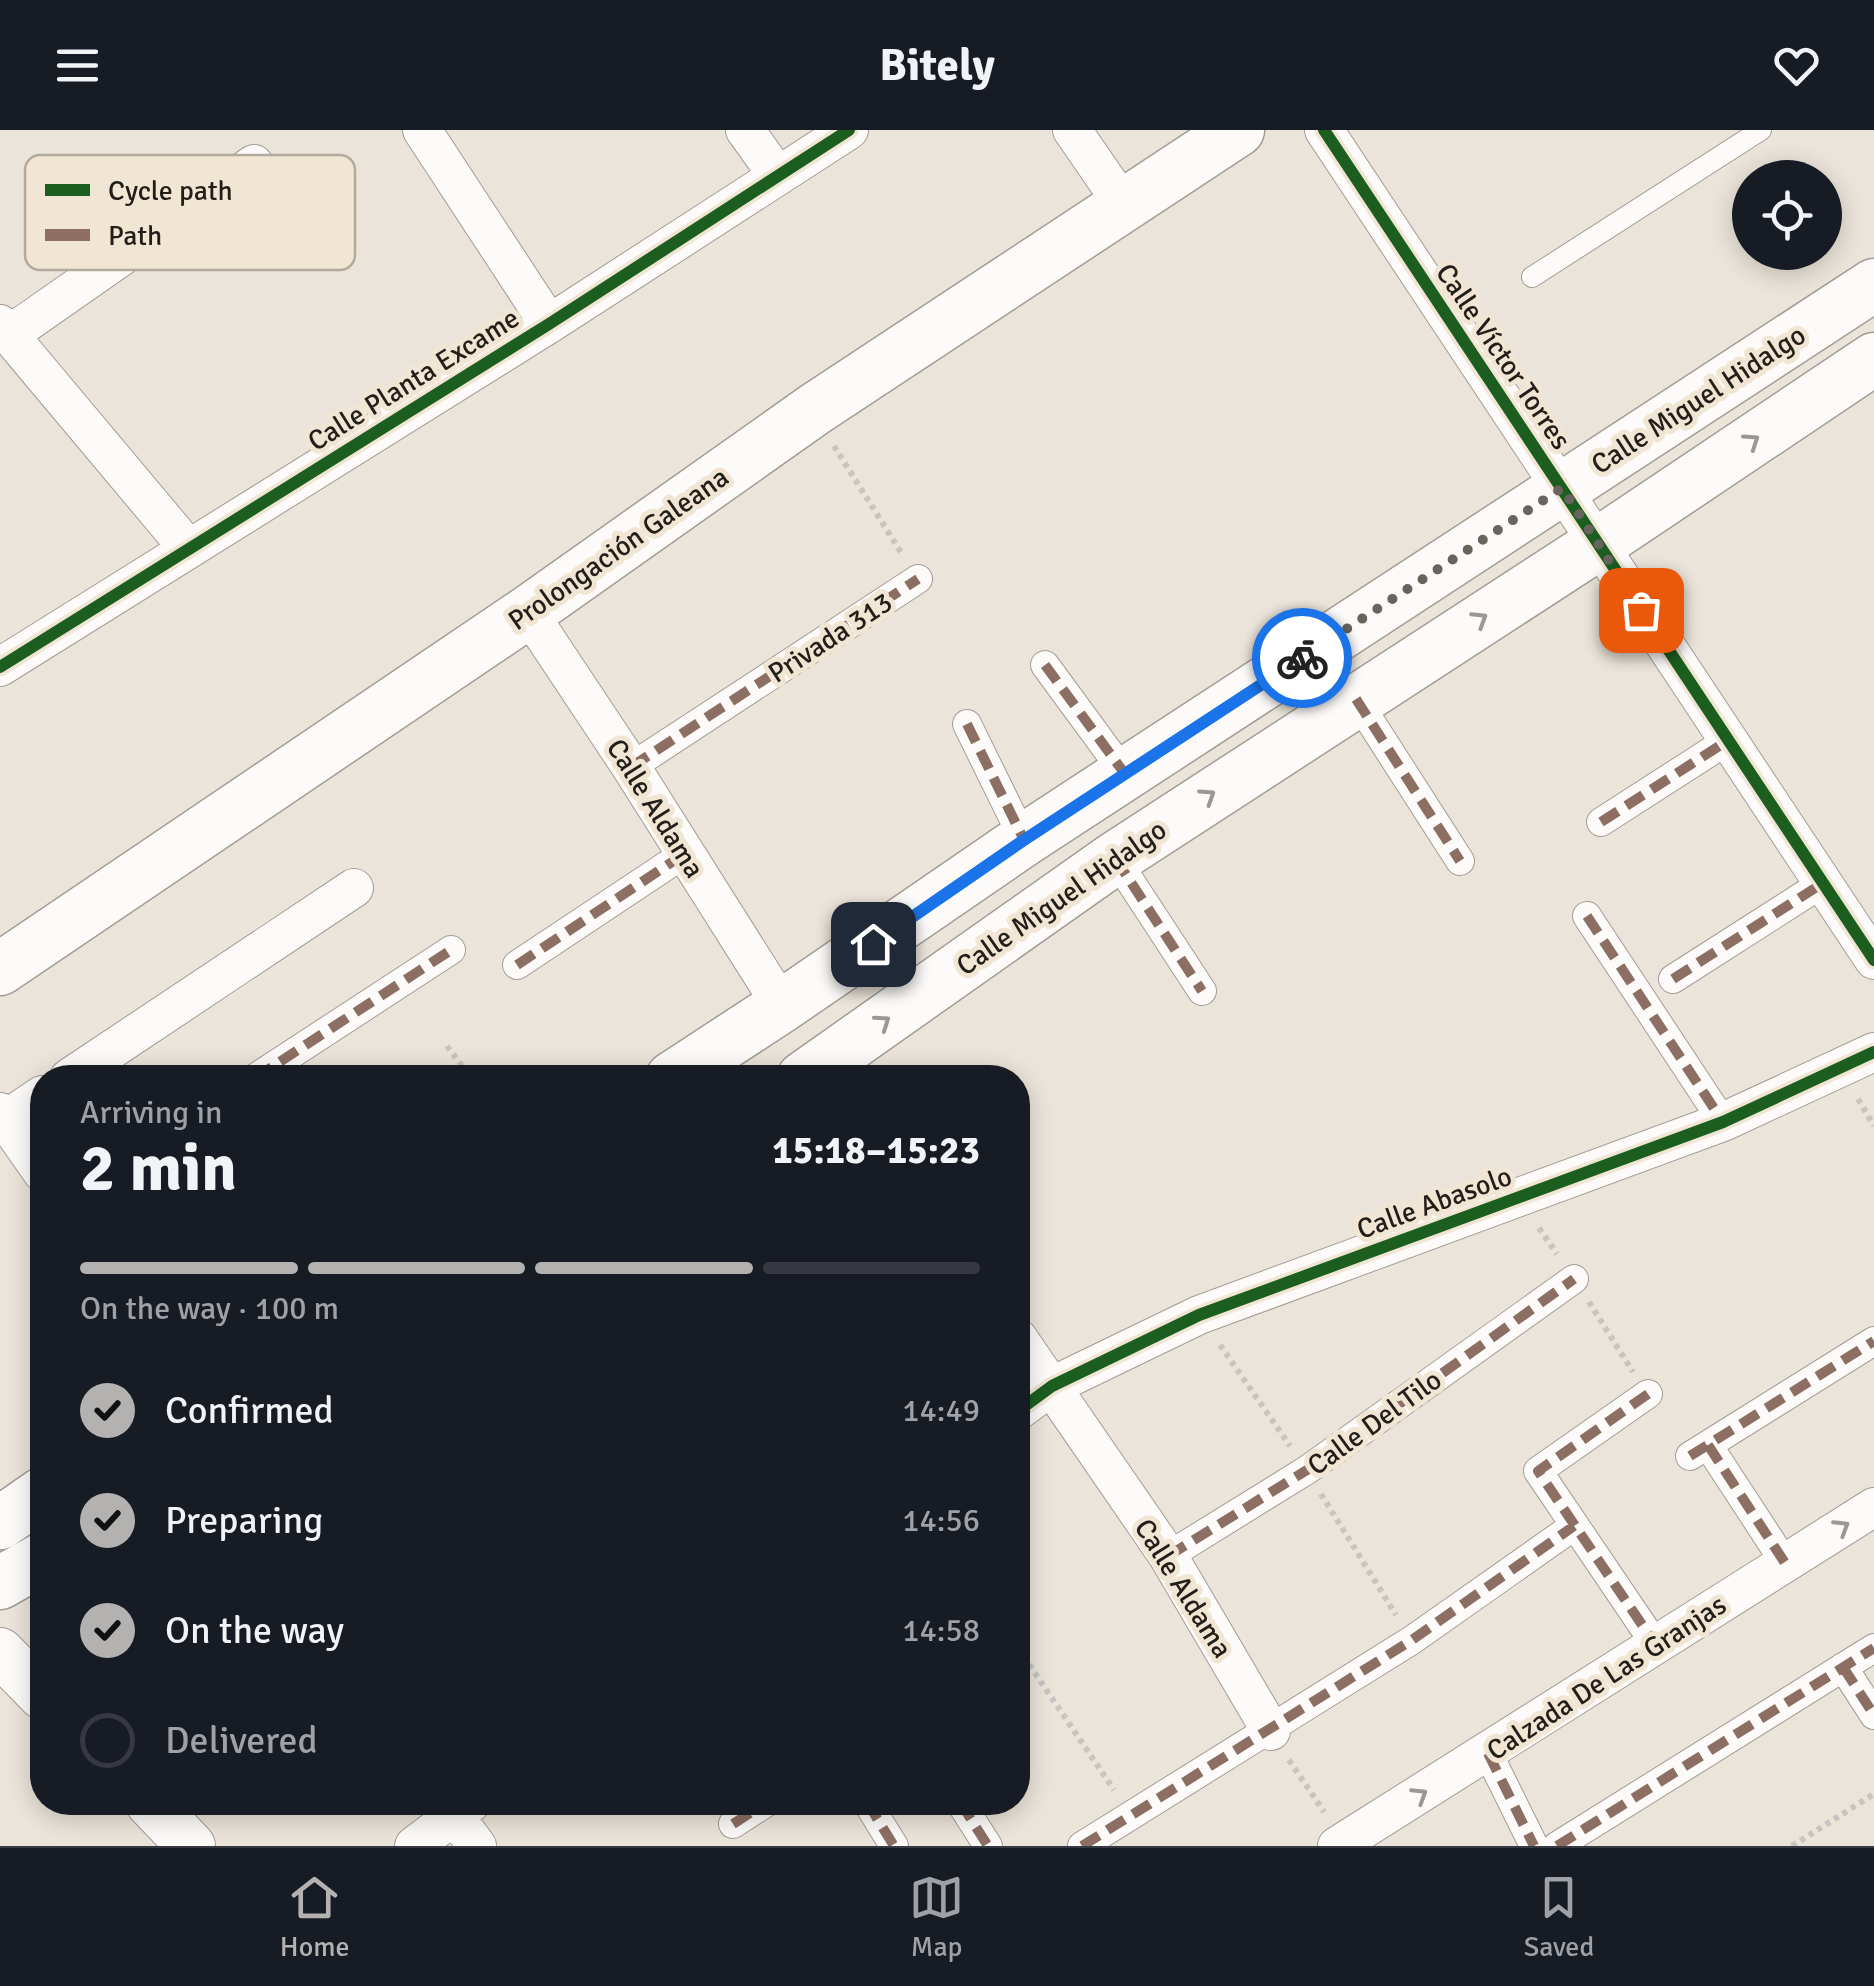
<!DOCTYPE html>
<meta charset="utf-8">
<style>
:root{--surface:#171b24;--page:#20242c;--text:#f1f3f6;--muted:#9ea1a6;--line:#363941;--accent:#b3b2b1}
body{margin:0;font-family:Signika,sans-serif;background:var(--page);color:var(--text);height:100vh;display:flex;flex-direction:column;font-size:38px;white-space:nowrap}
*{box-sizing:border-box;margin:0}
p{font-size:32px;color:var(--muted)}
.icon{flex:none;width:55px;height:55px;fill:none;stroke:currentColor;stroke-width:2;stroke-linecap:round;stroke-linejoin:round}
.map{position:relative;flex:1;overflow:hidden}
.side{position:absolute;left:30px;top:935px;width:1000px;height:750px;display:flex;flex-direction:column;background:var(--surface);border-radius:40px;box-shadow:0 5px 25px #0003}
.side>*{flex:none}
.buttons{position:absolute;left:1732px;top:30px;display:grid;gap:20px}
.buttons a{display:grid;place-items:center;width:110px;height:110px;border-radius:50%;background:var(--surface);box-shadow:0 5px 25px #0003;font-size:50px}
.pin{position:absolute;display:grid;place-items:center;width:85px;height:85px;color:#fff;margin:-42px;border-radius:20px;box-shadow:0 5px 15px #0006}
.courier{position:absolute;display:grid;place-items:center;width:100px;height:100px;margin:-50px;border:8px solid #1a73e8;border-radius:50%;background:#fff;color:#222;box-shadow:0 2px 12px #0007}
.head em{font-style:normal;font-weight:800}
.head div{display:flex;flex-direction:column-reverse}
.head{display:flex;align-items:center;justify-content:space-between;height:170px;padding:0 50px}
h1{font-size:65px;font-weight:800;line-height:75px}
.bar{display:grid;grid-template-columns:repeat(4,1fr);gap:15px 10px;align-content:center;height:120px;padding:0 50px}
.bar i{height:12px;border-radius:8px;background:var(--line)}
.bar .on{background:var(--accent)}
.bar p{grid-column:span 4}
ol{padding:0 50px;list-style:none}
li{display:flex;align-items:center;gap:30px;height:110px}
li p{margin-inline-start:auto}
li .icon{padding:10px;border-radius:50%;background:var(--accent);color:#111;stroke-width:4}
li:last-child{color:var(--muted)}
li i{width:55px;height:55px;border:5px solid var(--line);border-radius:50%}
header{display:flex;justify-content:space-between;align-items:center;height:130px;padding:0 50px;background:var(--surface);font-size:45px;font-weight:800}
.tab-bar{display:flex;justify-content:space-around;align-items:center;height:140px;border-top:2px solid var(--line);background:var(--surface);font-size:28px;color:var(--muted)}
.tab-bar a{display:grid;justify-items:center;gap:5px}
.tab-bar .on{color:var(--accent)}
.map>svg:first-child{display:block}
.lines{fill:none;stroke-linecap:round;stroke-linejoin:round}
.service-casing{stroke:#a29c95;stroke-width:22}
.pedestrian-casing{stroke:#a29c95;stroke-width:30}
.minor-casing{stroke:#a29c95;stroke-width:40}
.tertiary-casing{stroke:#a29c95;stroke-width:50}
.secondary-casing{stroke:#a29c95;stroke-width:55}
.path{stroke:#c7c5c1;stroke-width:6;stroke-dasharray:5 5;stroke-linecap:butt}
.service{stroke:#fcfbf9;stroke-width:20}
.pedestrian{stroke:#fcfbf9;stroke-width:28}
.minor{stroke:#fcfbf9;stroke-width:38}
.tertiary{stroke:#fcfbf9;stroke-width:48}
.secondary{stroke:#fcfbf9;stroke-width:52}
.quiet{stroke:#8d6e63;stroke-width:10;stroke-dasharray:20 10;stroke-linecap:butt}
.cycleway-casing{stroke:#f1e5d4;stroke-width:19}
.cycleway{stroke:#1b5e20;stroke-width:12}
.oneway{stroke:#9a9894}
.done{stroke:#68635c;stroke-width:10;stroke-dasharray:0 18}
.route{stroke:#1a73e8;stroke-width:12}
.labels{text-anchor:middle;stroke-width:10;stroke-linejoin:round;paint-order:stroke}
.street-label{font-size:28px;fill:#221e18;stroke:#f1e5d4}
.key{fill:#f1e5d4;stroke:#b3a99c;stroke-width:2.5}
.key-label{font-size:28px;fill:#221e18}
</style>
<header><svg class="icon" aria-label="menu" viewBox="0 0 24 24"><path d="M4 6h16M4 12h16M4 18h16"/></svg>Bitely<svg class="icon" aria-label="heart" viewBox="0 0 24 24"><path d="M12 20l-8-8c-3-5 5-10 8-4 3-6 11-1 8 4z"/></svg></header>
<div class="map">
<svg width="1874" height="1716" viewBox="0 0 1874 1716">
<rect width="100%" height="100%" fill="#ebe4da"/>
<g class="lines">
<defs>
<path id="service" d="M1532,147L1761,0"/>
<path id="pedestrian" d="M1045,535L1125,644
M1356,569L1460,731
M967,594L1024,710
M631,637L918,449
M1601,692L1727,611
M1115,728L1202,861
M1587,786L1723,992
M517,835L684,724
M1673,849L1823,753
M255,948L451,820
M1648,1264L1538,1341L1655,1514
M1708,1315L1785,1433
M1690,1326L1874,1211
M1168,1426L1307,1340L1574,1149
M1843,1537L1874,1585
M1488,1623L1534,1716
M867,1672L894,1716
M960,1672L988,1716
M733,1694L767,1672
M1082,1716L1412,1510L1574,1396
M1557,1716L1874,1518"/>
<path id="minor" d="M422,0L549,194
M745,0L778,46
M1072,0L1123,74
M1324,0L1874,830
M0,194L187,417
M9,205L254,34
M528,482L631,637L782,876
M0,537L549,194L849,0
M69,948L354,758
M0,982L42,1042
M5,990L42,965
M1018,1208L1168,1426L1271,1601
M1018,1281L1052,1256L1199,1185L1723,992L1874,922
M444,1672L477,1716
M414,1716L472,1672
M1337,1716L1874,1377"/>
<path id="tertiary" d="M0,1522L42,1565
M149,1672L191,1716"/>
<path id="secondary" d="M0,839L528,482L815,279L1238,0
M672,948L782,876L1024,710L1874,155
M803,948L1115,728L1598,414L1874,229
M0,1393L42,1364
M0,1453L42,1429"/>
</defs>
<!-- service casing -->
<use href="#service" class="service-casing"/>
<!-- pedestrian casing -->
<use href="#pedestrian" class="pedestrian-casing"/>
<!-- minor casing -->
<use href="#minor" class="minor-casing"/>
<!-- tertiary casing -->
<use href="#tertiary" class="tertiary-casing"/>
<!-- secondary casing -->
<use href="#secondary" class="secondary-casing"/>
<!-- path -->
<path class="path" d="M834,316L902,424
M447,916L471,948
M1858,969L1874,996
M1539,1098L1557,1124
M1589,1172L1633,1242
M1220,1215L1290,1316
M1321,1364L1396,1485
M1018,1518L1114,1660
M1289,1630L1324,1682
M1792,1716L1874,1664"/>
<!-- service -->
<use href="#service" class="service"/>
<!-- pedestrian -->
<use href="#pedestrian" class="pedestrian"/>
<!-- minor -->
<use href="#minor" class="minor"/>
<!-- tertiary -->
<use href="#tertiary" class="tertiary"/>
<!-- secondary -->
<use href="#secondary" class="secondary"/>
<!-- quiet -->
<path class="quiet" d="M1045,535L1125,644
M1356,569L1460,731
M967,594L1024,710
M631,637L918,449
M1601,692L1727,611
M1115,728L1202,861
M1587,786L1723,992
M517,835L684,724
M1673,849L1823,753
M255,948L451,820
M1648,1264L1538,1341L1655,1514
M1708,1315L1785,1433
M1690,1326L1874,1211
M1168,1426L1307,1340L1574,1149
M1843,1537L1874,1585
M1488,1623L1534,1716
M867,1672L894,1716
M960,1672L988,1716
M733,1694L767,1672
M1082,1716L1412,1510L1574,1396
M1557,1716L1874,1518"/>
<defs>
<path id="cycleway" d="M1324,0L1874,830
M0,537L549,194L849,0
M1018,1281L1052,1256L1199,1185L1723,992L1874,922"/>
</defs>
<!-- cycleway casing -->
<use href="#cycleway" class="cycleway-casing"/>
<!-- cycleway -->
<use href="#cycleway" class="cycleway"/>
</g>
<!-- one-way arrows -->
<defs><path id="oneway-chevron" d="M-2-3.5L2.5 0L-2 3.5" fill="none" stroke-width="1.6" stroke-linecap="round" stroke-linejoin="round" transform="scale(2.5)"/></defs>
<g class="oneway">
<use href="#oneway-chevron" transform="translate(1752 311) rotate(-34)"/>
<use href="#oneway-chevron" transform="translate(1480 489) rotate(-32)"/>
<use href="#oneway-chevron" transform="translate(1208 666) rotate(-33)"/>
<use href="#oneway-chevron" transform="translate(883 892) rotate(-35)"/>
<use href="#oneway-chevron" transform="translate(1842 1397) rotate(-32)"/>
<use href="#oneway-chevron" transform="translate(1420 1665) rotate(-32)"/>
</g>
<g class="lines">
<!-- done -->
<path class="done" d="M1302,528L1562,358L1641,480"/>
<!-- route -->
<path class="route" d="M873,814L1024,710L1302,528"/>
</g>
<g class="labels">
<!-- street labels -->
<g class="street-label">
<text transform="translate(1504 226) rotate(56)" y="10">Calle Víctor Torres</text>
<text transform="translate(413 249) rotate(-32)" y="10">Calle Planta Excame</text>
<text transform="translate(1698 269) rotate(-33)" y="10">Calle Miguel Hidalgo</text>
<text transform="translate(618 418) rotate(-35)" y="10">Prolongación Galeana</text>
<text transform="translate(830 507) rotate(-33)" y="10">Privada 313</text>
<text transform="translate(656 678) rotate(58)" y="10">Calle Aldama</text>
<text transform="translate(1061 767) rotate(-35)" y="10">Calle Miguel Hidalgo</text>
<text transform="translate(1434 1072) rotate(-20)" y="10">Calle Abasolo</text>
<text transform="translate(1374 1292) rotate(-36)" y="10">Calle Del Tilo</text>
<text transform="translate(1184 1458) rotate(58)" y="10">Calle Aldama</text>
<text transform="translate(1606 1547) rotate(-33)" y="10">Calzada De Las Granjas</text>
</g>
</g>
<!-- legend -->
<rect x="25" y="25" width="330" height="115" rx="15" class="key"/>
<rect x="45" y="54" width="45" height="12" fill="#1b5e20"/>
<rect x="45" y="99" width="45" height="12" fill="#8d6e63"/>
<g class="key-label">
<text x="108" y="70">Cycle path</text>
<text x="108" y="115">Path</text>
</g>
</svg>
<div class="buttons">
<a><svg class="icon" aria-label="locate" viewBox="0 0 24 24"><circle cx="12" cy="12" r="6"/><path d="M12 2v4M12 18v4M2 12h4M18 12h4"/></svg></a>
</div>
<div class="pin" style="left:1641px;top:480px;background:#ea580c"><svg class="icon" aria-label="bag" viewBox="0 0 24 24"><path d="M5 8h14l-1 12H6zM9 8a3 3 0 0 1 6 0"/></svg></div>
<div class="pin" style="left:873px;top:814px;background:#1f2937"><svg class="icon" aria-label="home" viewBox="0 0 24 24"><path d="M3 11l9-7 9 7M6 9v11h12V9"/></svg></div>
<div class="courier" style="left:1302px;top:528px"><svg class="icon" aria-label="bike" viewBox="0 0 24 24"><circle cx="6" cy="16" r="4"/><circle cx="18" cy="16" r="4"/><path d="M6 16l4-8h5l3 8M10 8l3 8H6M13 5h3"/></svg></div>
<section class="side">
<div class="head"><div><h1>2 min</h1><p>Arriving in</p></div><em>15:18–15:23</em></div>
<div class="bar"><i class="on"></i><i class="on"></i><i class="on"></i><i></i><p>On the way · 100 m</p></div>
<ol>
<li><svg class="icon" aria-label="check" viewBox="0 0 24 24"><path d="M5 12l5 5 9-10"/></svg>Confirmed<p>14:49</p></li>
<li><svg class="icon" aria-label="check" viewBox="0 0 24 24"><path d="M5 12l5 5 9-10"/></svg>Preparing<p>14:56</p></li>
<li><svg class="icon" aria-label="check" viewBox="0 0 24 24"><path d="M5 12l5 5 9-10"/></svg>On the way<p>14:58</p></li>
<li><i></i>Delivered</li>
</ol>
</section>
</div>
<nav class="tab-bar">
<a class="on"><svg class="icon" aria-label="home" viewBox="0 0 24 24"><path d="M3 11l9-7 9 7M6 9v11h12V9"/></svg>Home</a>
<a><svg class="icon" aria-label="map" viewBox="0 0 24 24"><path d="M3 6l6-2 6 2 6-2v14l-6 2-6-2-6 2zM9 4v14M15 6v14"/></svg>Map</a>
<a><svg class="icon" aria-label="saved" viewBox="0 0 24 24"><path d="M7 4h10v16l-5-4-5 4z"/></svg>Saved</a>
</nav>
